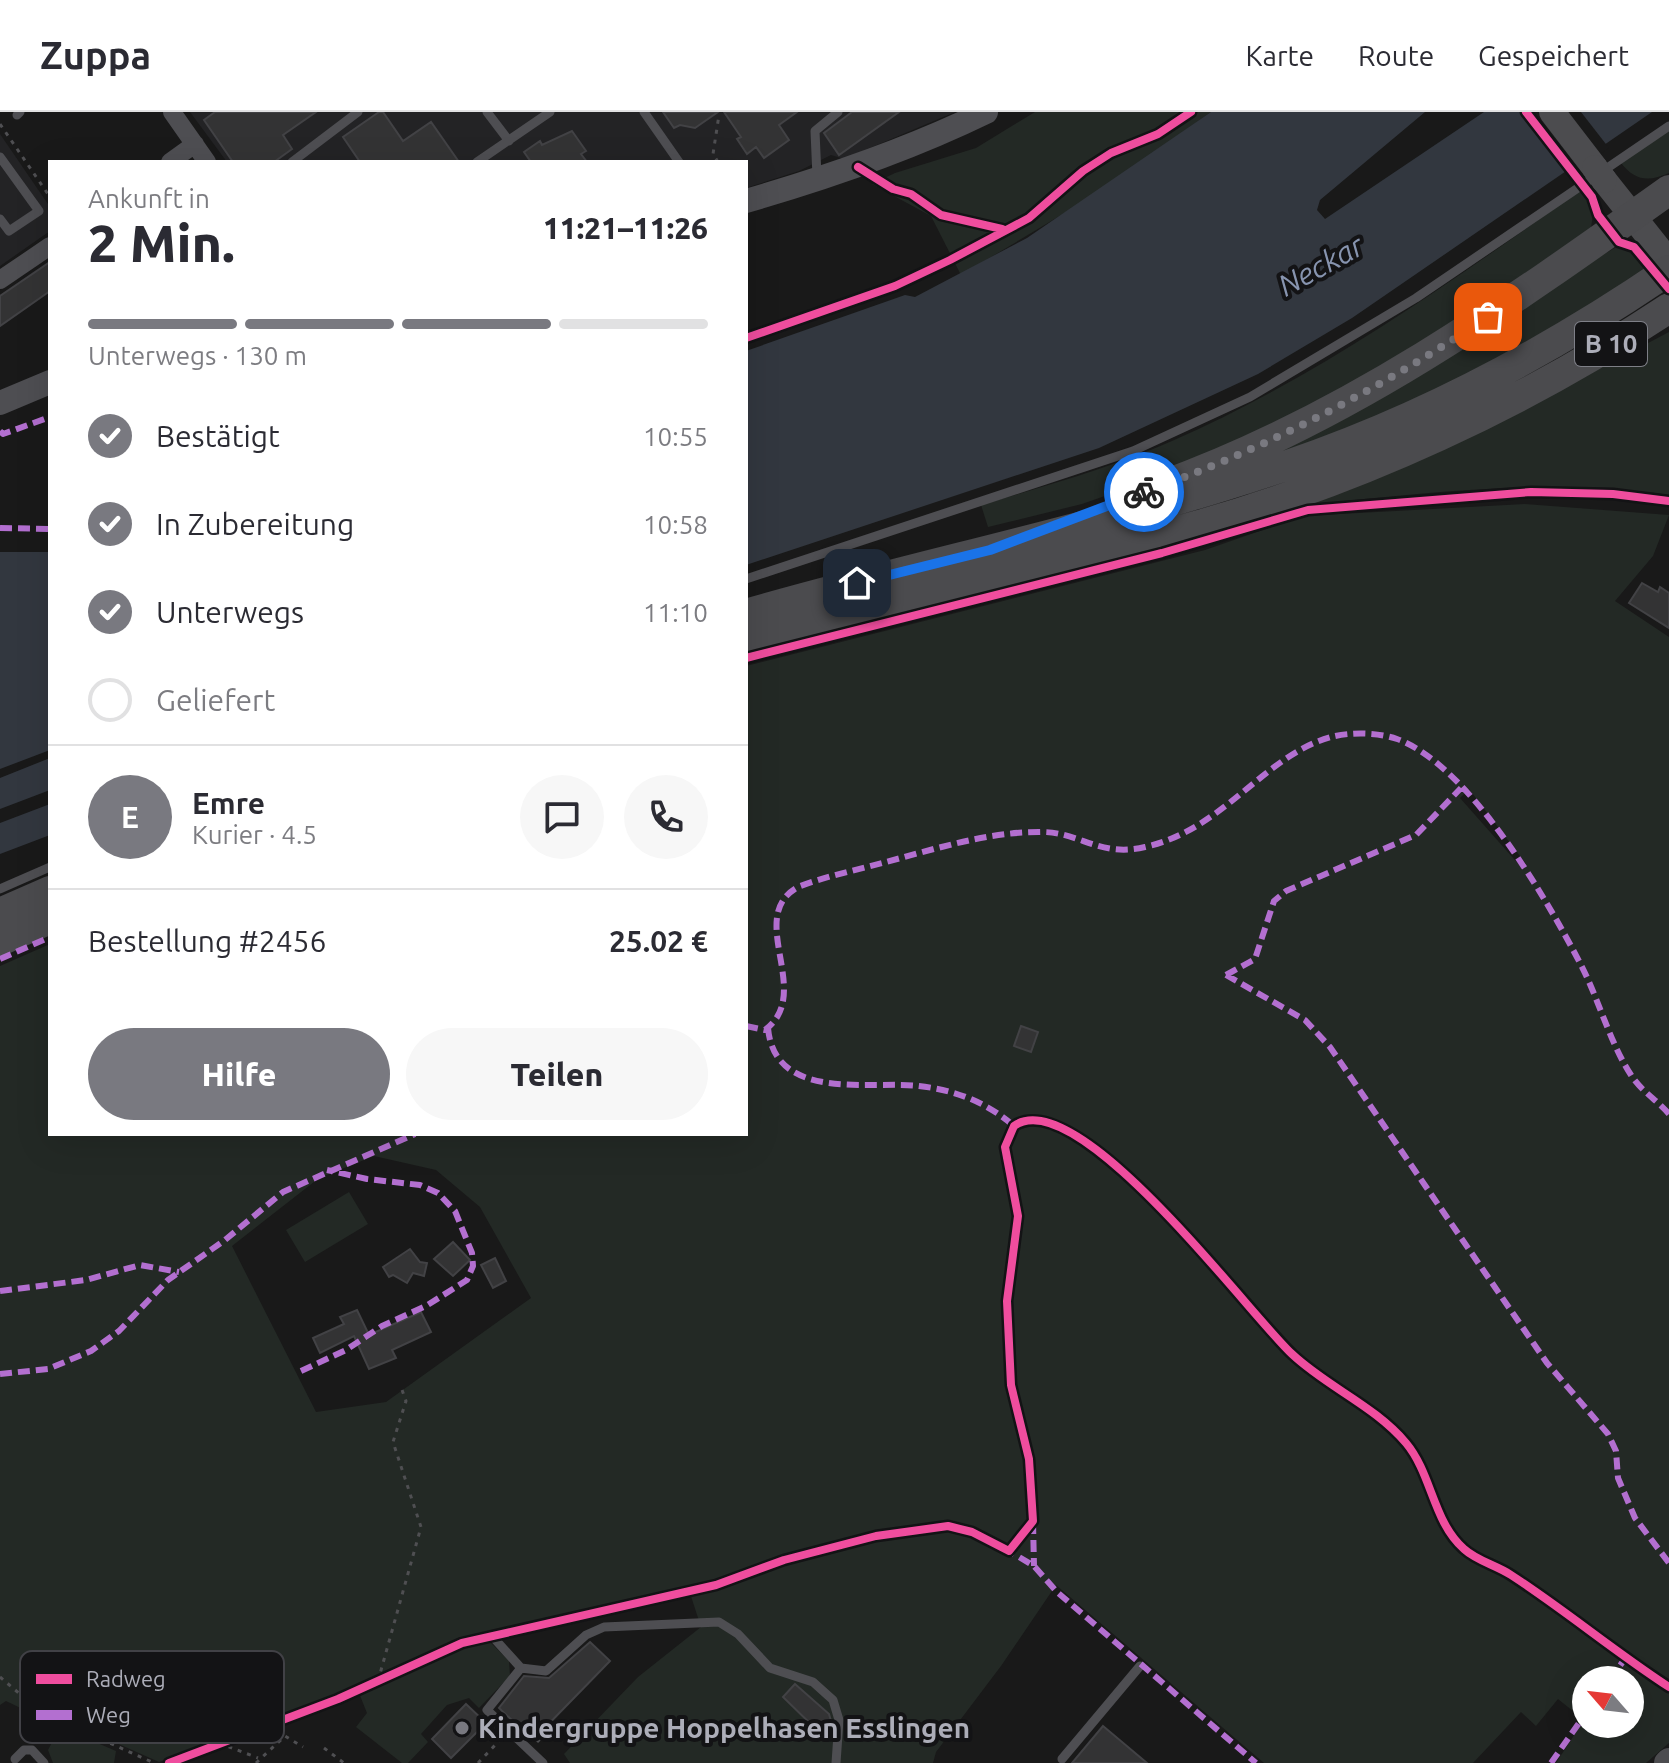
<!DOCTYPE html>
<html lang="de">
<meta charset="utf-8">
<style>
:root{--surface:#fff;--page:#f7f7f7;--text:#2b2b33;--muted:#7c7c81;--line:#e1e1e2;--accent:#797980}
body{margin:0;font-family:Ubuntu,sans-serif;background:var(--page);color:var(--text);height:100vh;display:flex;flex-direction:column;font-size:30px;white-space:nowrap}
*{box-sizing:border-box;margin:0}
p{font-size:26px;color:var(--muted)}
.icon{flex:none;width:44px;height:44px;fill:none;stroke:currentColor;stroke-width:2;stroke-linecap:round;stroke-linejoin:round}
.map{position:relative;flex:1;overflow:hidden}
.side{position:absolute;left:48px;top:48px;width:700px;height:976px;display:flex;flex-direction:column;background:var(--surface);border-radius:0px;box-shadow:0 8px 32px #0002}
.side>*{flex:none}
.needle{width:52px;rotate:298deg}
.buttons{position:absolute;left:1572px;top:1554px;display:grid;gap:16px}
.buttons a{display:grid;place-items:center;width:72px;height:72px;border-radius:50%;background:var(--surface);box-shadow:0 8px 32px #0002;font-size:40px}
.pin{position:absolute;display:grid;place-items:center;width:68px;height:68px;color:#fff;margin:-34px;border-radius:16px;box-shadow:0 4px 12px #0006}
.courier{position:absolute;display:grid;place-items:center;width:80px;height:80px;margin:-40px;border:6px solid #1a73e8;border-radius:50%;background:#fff;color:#222;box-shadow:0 2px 10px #0007}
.summary em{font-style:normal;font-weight:800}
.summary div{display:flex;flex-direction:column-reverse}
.summary{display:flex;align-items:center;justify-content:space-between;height:136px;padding:0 40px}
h1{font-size:52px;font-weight:800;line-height:60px}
.bar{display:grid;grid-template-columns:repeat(4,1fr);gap:12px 8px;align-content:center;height:96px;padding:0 40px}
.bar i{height:10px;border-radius:6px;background:var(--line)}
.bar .selected{background:var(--accent)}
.bar p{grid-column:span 4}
.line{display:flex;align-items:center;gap:20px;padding:0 40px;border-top:2px solid var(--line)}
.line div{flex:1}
.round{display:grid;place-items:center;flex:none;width:84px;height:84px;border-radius:42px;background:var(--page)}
ol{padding:0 40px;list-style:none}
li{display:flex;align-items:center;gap:24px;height:88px}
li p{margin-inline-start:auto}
li .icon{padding:8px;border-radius:50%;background:var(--accent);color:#fff;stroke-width:4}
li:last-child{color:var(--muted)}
li i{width:44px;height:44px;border:4px solid var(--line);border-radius:50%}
.button{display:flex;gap:16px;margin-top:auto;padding:16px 40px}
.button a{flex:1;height:92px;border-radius:48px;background:var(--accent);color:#fff;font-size:32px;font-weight:800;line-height:92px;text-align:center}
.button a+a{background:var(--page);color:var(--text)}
header{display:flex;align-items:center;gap:48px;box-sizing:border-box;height:112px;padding:0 40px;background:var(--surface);border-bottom:2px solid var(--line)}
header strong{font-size:38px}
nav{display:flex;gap:44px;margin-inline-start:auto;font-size:28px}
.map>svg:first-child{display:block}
.built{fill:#232325}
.green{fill:#232925;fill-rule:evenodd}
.water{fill:#32373f}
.pier{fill:#191919}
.building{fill:#333334;stroke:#424245;stroke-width:2}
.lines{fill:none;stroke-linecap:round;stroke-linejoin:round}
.path{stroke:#4f4f52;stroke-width:3;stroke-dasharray:4 6;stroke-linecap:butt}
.service{stroke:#4e4e52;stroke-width:9}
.minor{stroke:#4e4e52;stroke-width:18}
.tertiary{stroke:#4e4e52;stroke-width:24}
.secondary{stroke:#4c4c4f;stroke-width:26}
.trunk{stroke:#4b4b4e;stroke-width:30}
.path-bridge{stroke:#4f4f52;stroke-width:3;stroke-dasharray:4 6;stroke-linecap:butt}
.secondary-bridge{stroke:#4c4c4f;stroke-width:26}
.quiet{stroke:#b36fd0;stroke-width:6;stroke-dasharray:12 6;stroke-linecap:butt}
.cycleway-casing{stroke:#131315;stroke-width:13}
.cycleway{stroke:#ef4d9e;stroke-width:8}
.done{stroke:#797980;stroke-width:8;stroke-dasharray:0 14.4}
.route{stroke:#1a73e8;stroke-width:10}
.poi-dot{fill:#797980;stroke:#131315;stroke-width:3}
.labels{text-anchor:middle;stroke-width:8;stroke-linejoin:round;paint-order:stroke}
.shield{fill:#131315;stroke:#7e7f87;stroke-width:2}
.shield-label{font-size:26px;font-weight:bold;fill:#acadb8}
.poi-label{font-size:28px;font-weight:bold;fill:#acadb8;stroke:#131315;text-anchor:start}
.water-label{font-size:30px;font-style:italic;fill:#8794af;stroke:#131315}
.key{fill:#131315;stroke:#414146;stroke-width:2}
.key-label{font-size:22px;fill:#acadb8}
</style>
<header>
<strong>Zuppa</strong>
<nav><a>Karte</a><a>Route</a><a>Gespeichert</a></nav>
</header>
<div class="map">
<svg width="1669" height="1651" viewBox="0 0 1669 1651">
<rect width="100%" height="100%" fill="#191919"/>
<!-- built -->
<path class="built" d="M190,0H955L844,47L831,43L799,59L746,76V50H227Z
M0,22L50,95V119L0,154Z"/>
<!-- green -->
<path class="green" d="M1035,0H1211L1088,87L961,163L931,104L872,72L895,61L976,36Z
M1669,19V61C1649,70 1635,69 1621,51Z
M1582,77L1594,95L1591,116L1397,250L1196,352L1082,392L988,415L981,393C1045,374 1111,356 1172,329C1320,264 1451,170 1582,77Z
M1618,134L1633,139L1649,157L1573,206L1421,287L1227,363Z
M1669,220V383C1551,365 1432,381 1314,392L1312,388L1508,305Z
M1525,392L1669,403L1653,444L1615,489L1669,525V1567L1601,1524L1515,1460L1476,1441L1472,1447L1511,1467L1669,1579V1631L1646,1651H1556L1584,1608L1558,1587L1536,1614L1521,1600L1473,1651H1264L1056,1473L1001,1554L936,1640L933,1651H570L564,1642L638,1565L701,1515L688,1475L464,1526L336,1583L159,1650L65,1608L60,1615L116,1639L114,1651H53L48,1638L60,1615L6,1589L0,1593V854L50,832V1022H746V554L1205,438L1303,404ZM1469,677L1526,752L1521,755L1460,686ZM374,1044L436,1058L480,1095L531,1186L386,1290L316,1300L232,1134L319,1066ZM1586,1568H1630V1612H1586Z
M349,1080L368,1112L305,1150L286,1118Z
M488,1528L509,1549L510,1564L479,1596L469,1586L447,1593L421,1622L428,1630L408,1651H402L356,1615L367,1601L359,1581L449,1540Z"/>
<!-- water -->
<path class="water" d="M1211,0H1425L1320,88L1317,98L1325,107L1484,0H1652L1352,206L1258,262L1099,336L746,453V239L905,183L915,185L1027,126Z
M0,440H50V638L0,657Z
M50,646V678L0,697V666Z
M50,692V723L0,742V711Z"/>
<!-- pier -->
<path class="pier" d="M1522,0H1581L1609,36L1571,62Z"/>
<!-- building -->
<path class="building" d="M215,0H316L283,23L292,37L274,50H233L204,8Z
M379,0H383L403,29L431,10L459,50H360L343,25Z
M663,0H718L695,16L680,13L674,16Z
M724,0H797L779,13L789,28L764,46L756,35L747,42L737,27L741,25Z
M852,0H899L839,43L824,21Z
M572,19L586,39L581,42L587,50H531L524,40L540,29L542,33Z
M50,150V179L0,214V184Z
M1642,471L1658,480L1660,475L1669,481V516L1629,491Z
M1021,914L1038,920L1031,940L1014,934Z
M453,1130L470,1148L453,1164L434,1147Z
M410,1137L420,1150L427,1151L424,1164L413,1161L407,1171L393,1163L389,1165L383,1155Z
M495,1146L506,1169L493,1176L481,1153Z
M357,1198L369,1223L421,1200L431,1220L392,1238L396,1246L369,1257L354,1224L320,1241L313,1226L344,1212L340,1205Z
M590,1530L610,1549L533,1628L499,1596L524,1564L549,1566Z
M795,1572L829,1602L831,1609L820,1621L783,1585Z
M466,1592L486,1611L451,1646L432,1627Z
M1103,1614L1147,1651H1072Z"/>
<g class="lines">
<!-- path -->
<path class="path" d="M0,12L50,85
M718,50L713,42L719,3
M0,1565L41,1600L154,1651
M378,1569L421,1415L393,1330L406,1289L402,1278
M537,1630L551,1616L548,1612
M219,1631L258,1646
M324,1636L344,1651
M256,1651L285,1624L303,1635
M478,1651L500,1628"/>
<!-- service -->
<path class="service" d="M487,0L509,29
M644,0L679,50
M17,3L20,0
M0,45L39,99L9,119L0,107
M292,50L358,0
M477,50L550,0
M817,65L815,19L838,0
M746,467L1133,339L1250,285L1416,186L1669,14
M0,777L50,755
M492,1524L521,1556L487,1598L543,1651
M521,1556L546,1559L586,1523L604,1515L719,1510L738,1522L770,1556L813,1570L833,1588L839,1608L836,1651
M15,1647L24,1638H32L44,1651
M1062,1647L1140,1554"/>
<!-- minor -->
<path class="minor" d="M172,0L207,50
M170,50L195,32
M0,168L50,134"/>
<!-- tertiary -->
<path class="tertiary" d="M746,89C829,65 908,38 986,0
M0,291L50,270"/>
<!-- secondary -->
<path class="secondary" d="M1552,0L1595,56
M1604,68L1669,150
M1667,1651L1669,1649"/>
<!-- trunk -->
<path class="trunk" d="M1161,374C1348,307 1509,192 1669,78
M746,502C926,450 1110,414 1288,353C1423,307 1552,238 1669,158
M746,529C894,486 1044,456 1192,415C1360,368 1524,292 1669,196
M0,801L50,779
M0,829L50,807"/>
<!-- path-bridge -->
<path class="path-bridge" d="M1526,0L1575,63
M1643,145L1669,177"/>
<!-- secondary-bridge -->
<path class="secondary-bridge" d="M1595,56L1604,68"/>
<!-- quiet -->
<path class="quiet" d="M0,319L3,322L50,305
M0,416L50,417
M0,847L50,825
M1226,863L1305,908L1330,935L1547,1251L1608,1322L1616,1339L1618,1366L1635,1406L1669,1451
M1226,863L1255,847L1274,789L1286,779L1416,723L1461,676
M746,914L765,918C815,881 744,805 798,775C826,764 857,758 886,750C935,737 987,720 1039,720C1079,719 1099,746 1145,735C1225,717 1263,644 1331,625C1350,620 1377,620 1397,627C1469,653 1547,787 1581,853C1599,888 1610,931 1631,963C1641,979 1657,988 1669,1002
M768,916C775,991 871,968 919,974C955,978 986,990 1014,1014
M0,1179L86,1168L140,1153L179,1160
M301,1259L346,1238L382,1214L426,1194L467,1168L473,1154L472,1141L455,1099L438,1081L420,1073L367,1067L327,1058
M0,1262L48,1257L91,1239L119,1219L168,1168L225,1128L283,1080L415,1022
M1033,1410L1034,1454
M1004,1436L1034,1454L1057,1480L1256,1651
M1610,1568L1626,1545
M1551,1651L1586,1601"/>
<defs>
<path id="cycleway" d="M1526,0L1592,85L1598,103L1619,130L1634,135L1669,177
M858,55L893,77L911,82L941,103L1002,117
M746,226L895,174L950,148L1029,106L1083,59L1111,41L1158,22L1191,0
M746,546L1162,441L1308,398L1531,380L1613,382L1669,389
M169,1651L338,1587L462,1531L716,1473L784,1448L876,1424L948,1414L972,1420L1009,1439L1033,1409L1029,1347L1011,1273L1007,1189L1018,1104L1005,1035L1014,1014C1077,969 1249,1202 1292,1242C1327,1275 1375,1294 1406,1331C1432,1362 1433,1410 1464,1437C1477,1449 1496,1453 1511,1463C1565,1498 1615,1540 1669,1575"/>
</defs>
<!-- cycleway casing -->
<use href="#cycleway" class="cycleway-casing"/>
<!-- cycleway -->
<use href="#cycleway" class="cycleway"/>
</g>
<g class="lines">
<!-- done -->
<path class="done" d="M1144,380C1266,337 1381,276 1488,205"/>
<!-- route -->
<path class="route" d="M857,471L990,438L1144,380"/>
</g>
<!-- markers -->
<circle class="poi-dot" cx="462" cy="1616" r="8"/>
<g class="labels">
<!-- shield labels -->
<rect class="shield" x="1575" y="210" width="72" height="44" rx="6"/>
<g class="shield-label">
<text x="1611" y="241">B 10</text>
</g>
<!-- poi labels -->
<g class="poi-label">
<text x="478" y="1626">Kindergruppe Hoppelhasen Esslingen</text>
</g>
<!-- water labels -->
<g class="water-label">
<text transform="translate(1321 154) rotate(-29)" y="10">Neckar</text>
</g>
</g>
<!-- legend -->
<rect x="20" y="1539" width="264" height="92" rx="12" class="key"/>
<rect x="36" y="1562" width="36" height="10" fill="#ef4d9e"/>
<rect x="36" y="1598" width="36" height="10" fill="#b36fd0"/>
<g class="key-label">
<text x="86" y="1575">Radweg</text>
<text x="86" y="1611">Weg</text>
</g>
</svg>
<div class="buttons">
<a><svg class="needle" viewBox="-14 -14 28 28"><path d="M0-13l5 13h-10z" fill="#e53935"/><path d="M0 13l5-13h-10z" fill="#7c7c81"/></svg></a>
</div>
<div class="pin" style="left:1488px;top:205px;background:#ea580c"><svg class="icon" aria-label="bag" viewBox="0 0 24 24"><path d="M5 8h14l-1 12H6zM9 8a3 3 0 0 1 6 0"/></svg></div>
<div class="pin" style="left:857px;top:471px;background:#1f2937"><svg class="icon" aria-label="home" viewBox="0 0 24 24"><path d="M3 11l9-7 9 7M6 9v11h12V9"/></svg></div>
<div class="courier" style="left:1144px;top:380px"><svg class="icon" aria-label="bike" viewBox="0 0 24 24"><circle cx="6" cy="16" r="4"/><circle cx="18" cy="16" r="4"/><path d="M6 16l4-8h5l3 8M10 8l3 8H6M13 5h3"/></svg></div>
<section class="side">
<div class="summary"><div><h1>2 Min.</h1><p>Ankunft in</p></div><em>11:21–11:26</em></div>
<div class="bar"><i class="selected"></i><i class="selected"></i><i class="selected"></i><i></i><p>Unterwegs · 130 m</p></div>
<ol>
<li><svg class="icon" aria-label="check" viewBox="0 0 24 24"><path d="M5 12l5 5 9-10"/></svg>Bestätigt<p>10:55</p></li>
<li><svg class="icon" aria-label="check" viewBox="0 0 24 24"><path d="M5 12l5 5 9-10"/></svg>In Zubereitung<p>10:58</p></li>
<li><svg class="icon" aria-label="check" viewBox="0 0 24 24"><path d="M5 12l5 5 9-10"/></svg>Unterwegs<p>11:10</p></li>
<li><i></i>Geliefert</li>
</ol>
<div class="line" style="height:144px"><b class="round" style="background:var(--accent);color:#fff">E</b><div><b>Emre</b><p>Kurier · 4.5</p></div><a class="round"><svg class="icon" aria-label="chat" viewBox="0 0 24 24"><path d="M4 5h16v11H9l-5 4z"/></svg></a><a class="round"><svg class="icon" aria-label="phone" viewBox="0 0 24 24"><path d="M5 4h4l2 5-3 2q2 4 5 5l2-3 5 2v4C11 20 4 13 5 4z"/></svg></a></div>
<div class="line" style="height:104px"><div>Bestellung #2456</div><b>25.02 €</b></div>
<div class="button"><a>Hilfe</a><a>Teilen</a></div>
</section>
</div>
